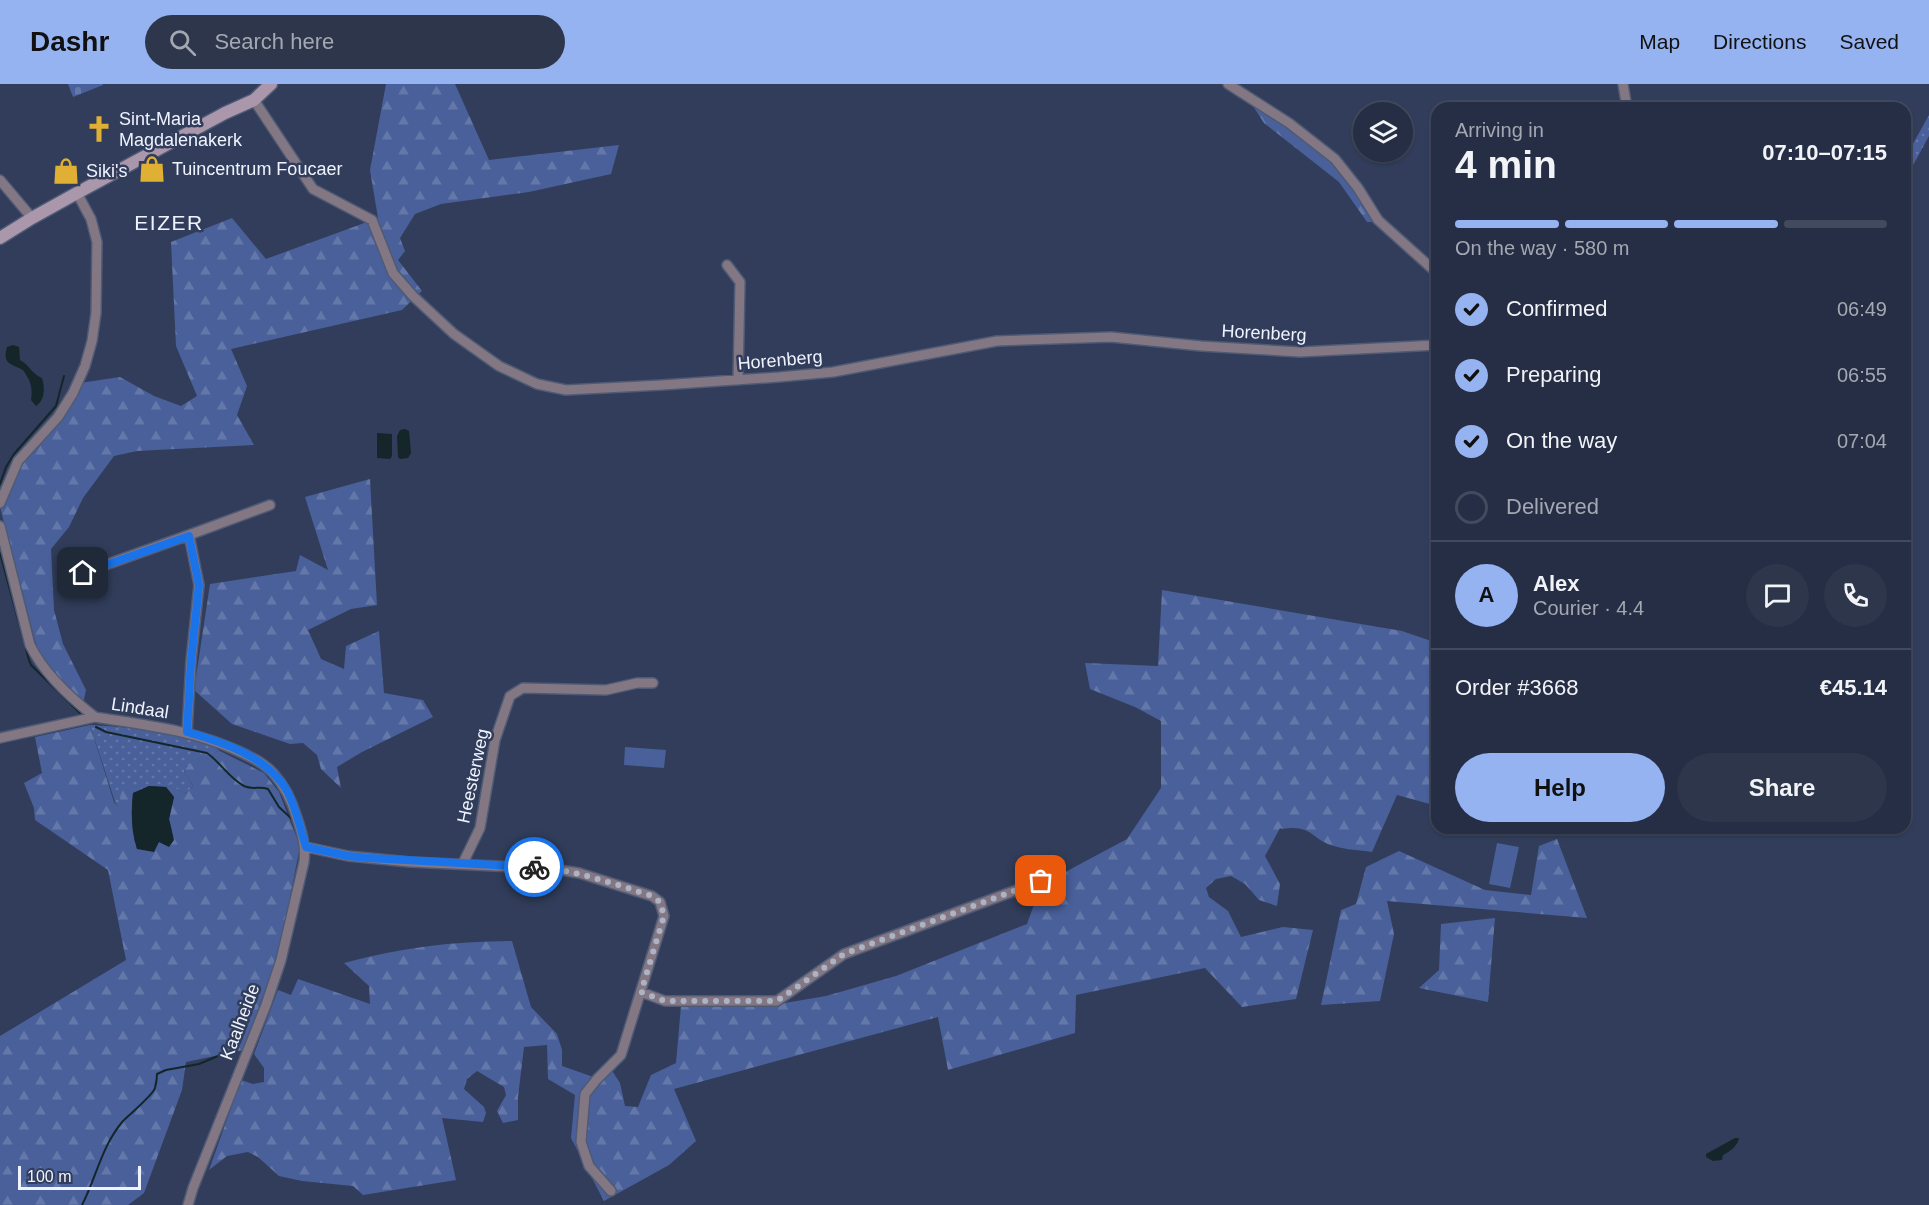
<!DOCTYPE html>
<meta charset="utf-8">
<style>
:root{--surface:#252e44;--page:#2d364b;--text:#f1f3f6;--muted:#a3a8b2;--line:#424a5d;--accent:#95b2f1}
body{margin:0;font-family:Helvetica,sans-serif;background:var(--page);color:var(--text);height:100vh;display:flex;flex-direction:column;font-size:22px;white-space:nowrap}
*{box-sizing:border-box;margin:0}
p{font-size:20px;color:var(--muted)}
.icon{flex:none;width:33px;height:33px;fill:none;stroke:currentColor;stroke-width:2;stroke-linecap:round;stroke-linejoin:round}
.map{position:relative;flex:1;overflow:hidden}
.drawer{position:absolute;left:1431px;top:18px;width:480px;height:732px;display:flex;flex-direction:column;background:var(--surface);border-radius:18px;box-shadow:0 2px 4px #0004,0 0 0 2px var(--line)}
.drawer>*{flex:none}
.buttons{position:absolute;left:1353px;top:18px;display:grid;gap:12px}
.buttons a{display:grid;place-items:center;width:60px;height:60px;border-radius:50%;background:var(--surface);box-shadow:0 2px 4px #0004,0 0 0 2px var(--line);font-size:30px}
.scale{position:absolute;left:18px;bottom:15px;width:123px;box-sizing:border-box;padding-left:6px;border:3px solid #eef3fe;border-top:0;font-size:16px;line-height:21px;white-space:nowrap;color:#eef3fe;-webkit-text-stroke:4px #313d5a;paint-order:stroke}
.pin{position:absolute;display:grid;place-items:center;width:51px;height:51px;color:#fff;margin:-26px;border-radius:12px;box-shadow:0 3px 9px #0006}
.courier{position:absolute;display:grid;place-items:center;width:60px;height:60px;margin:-30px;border:4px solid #1a73e8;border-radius:50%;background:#fff;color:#222;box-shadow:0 2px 8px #0007}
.summary em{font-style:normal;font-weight:700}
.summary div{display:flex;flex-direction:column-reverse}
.summary{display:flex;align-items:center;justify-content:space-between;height:102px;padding:0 24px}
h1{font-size:39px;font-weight:700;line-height:45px}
.bar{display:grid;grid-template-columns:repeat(4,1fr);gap:9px 6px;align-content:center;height:72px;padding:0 24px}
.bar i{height:8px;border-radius:4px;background:var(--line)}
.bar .on{background:var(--accent)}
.bar p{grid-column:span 4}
.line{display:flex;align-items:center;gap:15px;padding:0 24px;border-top:2px solid var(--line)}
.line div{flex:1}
.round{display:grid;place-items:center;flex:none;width:63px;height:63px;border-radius:32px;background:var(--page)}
ol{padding:0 24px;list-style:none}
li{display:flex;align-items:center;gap:18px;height:66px}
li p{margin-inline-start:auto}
li .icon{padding:6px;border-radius:50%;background:var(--accent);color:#111;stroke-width:4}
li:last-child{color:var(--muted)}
li i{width:33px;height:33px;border:3px solid var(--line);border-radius:50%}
.cta{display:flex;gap:12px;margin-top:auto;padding:12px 24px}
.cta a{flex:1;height:69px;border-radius:36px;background:var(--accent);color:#111;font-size:24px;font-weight:700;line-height:69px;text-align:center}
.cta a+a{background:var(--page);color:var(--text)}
header{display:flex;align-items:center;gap:36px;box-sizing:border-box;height:84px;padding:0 30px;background:var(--accent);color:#111}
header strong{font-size:28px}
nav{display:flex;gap:33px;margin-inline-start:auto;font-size:21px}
.search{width:420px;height:54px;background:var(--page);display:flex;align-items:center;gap:15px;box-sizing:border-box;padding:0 21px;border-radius:33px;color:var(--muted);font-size:22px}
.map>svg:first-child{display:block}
.grass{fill:url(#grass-dots)}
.forest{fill:url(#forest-firs)}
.cemetery{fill:url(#cemetery-stones)}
.pitch{fill:#49609a}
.water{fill:#142629}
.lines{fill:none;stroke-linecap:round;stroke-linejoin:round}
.stream{stroke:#142629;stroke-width:2}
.street-casing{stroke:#4f5a74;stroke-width:12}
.secondary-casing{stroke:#4f5a74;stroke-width:15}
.street{stroke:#847784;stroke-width:9}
.secondary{stroke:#ab97ab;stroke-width:12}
.done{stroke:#acb3c5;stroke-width:6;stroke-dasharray:0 10.8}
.route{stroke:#1a73e8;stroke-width:8}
.labels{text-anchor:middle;stroke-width:5;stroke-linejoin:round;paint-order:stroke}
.poi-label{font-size:18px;fill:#eef3fe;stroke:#313d5a;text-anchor:start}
.street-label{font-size:18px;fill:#eef3fe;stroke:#313d5a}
.quarter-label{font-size:21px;letter-spacing:1.5px;fill:#eef3fe;stroke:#313d5a}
</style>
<header>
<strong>Dashr</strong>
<div class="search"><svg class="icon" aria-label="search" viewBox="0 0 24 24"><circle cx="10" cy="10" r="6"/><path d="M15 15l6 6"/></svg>Search here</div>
<nav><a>Map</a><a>Directions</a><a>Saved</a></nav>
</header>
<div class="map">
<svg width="1929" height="1121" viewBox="0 0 1929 1121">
<defs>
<pattern id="grass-dots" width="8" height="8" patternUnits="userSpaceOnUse" patternTransform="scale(1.5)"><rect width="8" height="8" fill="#49609a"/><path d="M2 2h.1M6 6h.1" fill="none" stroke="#6477a9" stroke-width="1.8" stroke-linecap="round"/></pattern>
<pattern id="forest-firs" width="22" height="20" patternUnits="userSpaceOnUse" patternTransform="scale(1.5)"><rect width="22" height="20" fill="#49609a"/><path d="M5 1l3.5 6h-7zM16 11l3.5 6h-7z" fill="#6477a9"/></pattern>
<pattern id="cemetery-stones" width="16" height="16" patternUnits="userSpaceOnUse" patternTransform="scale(1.5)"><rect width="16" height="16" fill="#49609a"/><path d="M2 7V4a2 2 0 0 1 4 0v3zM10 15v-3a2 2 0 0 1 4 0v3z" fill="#6477a9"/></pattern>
</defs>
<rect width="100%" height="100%" fill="#313d5a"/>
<!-- grass -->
<path class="grass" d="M1929,31V52L1905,96V74Z
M90,641C117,642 203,650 220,667L196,673L184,687L193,702L185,710L168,700L166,703L149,702L141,706L139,701L119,725L115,718Z"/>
<!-- forest -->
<path class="forest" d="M386,0H455L489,76L619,61L611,90L529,108L441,120L415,130L400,154L405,167L398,176L422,207L402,226L231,265L247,302L237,331L254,361L137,367L114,372L83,414L69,443L51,465L54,526L63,560L86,606L83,620L41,579L0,423L22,378L80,299L120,293L154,312L181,322L197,312L176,262L171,158L232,134L266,175L378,134L370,86Z
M1251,19L1333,77L1375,138H1367L1339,98L1264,39Z
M370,395L377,521L351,525L308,546L321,575L344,585L346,562L379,547L384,609L423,616L433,633L362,668L337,683L341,704L321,685L317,671L303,659L290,660L232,640L194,606L210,500L296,487L300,471L328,486L305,413Z
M1162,506L1402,547L1437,559V722L1397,711L1372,768C1360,766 1346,766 1334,762C1311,756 1313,740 1282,745L1280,744L1265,772L1280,800L1277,822L1259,816L1245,800L1231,792L1216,795L1206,804L1209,813L1228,827L1241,853L1283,843L1313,846L1296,915L1242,923L1205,884L1076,911L1075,949L948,986L938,933L674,1005L696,1057L669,1081L604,1117L571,1054L575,1011L548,995L547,961L524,963L518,1013V1036L503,1039L497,1027L506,1011L504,1003L477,987L467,995L464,1005L484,1023L486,1029L483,1038L442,1034L456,1096L363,1111L353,1102L302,1097L279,1092L258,1073L248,1068L227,1072L209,1086L241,996L253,1000L264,998V984L254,970L278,906L291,911L298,895L370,920L369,902L344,879C400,864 454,857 512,857L531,923L557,950L562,966V982L602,996L611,985L620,999L625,1022L638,1023L651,991L676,979L681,922L744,919L779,920L826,912L896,892L1027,840L1041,801L1127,755L1161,704V637L1135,623L1090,605L1085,579L1158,582Z
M90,641L114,718L119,724L121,707L127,700L140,701L141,706L133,709C131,727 131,747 137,765L159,758L172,747L169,735L174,713L166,703L168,699L185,710L193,702L184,687L196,672L220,667L264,689L279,708L300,762L286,834L275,879L243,966L186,978L182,1006L144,1109L128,1121H0V952L126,876L108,786L35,736L34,724L24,699L42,689L35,653Z
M1557,755L1587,834L1387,817L1394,850L1380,917L1321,921L1341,826L1356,820L1366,783L1399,767L1485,806L1531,811L1539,762Z
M1495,834L1488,918L1419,904L1439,886L1441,840Z"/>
<!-- cemetery -->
<path class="cemetery" d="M68,0H103V1L73,13Z"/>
<!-- pitch -->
<path class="pitch" d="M625,663L666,666L664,684L624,681Z
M1497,759L1519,763L1510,804L1489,800Z"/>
<!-- water -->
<path class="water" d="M13,261L19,263L20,276C29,281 32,290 42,294C45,304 45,316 36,322L31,316C33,303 30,296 23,286C11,279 2,281 7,263Z
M405,345L409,347L411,369L408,374L400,375L398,373L397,352L400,346Z
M377,349L392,350V372L390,375L377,374Z
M149,702L166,703L174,713L169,735L174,756L169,763L159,758L154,768L137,765C131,747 131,727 133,709Z
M1735,1054H1739C1737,1063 1730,1067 1723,1071L1722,1076L1713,1077L1706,1073V1070Z"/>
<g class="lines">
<!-- stream -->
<path class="stream" d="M0,400L6,383L14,370L56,322L64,292
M0,469L29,576L31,581L81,630
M96,643L106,648L207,669C220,678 229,694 244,702C252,706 260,702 268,705L279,723L293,736L296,746
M82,1121C97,1092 101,1063 123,1037C130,1030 153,1011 155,1004C156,1000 157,994 157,990L166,986L199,980L218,972"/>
<defs>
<path id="street" d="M1228,0L1289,39L1335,75L1358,104L1378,136L1437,189
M1623,0L1627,24
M254,16L313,105L372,136L393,189L413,212L454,250L499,282L537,300L566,306L662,301L779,293L833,288L997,257L1111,253L1201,262L1300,268L1437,261
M0,96L32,134
M727,181L740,198L738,296
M0,419L18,377L58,333L73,309L85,282L92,257L96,229L97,158L91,135L77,109
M0,442L30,561C43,588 72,615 95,633C144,641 193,646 238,667C251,673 264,679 273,689C285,702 292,717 297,734C302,749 306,762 304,778L281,876L266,921L193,1104L188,1121
M83,489L189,451
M187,648L191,577L199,501L189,451L270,421
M0,654L95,633
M306,763L348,772L410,778L554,785L579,789L652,812L660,818L664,832L621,971L597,995L585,1010L581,1058L589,1082L611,1107
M463,779L480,744L495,656L510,612L523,604L606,606L637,599H653
M641,908L665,917H777L844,870L1041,797"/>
<path id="secondary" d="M0,154L32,134L77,109L225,29L254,16L271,0"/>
</defs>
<!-- street casing -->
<use href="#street" class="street-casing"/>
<!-- secondary casing -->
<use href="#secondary" class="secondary-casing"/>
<!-- street -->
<use href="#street" class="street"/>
<!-- secondary -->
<use href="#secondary" class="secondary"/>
</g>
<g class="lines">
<!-- done -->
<path class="done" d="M534,783C575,786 612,799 652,812L660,818L664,832L641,908L665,917H777L844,870L1041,797"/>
<!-- route -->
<path class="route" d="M83,489L189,452L199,501L191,577L187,648C222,658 266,672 286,705C296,722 300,744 306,763L348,772L369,774L534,783"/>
</g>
<!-- icons -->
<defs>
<symbol id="church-bare" viewBox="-9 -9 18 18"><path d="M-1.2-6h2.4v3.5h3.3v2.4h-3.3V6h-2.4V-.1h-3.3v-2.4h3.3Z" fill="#dfb034" stroke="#313d5a" stroke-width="2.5" paint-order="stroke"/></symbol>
<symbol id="shop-bare" viewBox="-9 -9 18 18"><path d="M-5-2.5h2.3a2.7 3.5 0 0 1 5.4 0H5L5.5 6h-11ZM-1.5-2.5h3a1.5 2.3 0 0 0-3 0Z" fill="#dfb034" stroke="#313d5a" stroke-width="2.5" paint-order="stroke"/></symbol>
</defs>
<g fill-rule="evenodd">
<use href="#church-bare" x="80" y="26" width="38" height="38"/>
<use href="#shop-bare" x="133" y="66" width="38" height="38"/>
<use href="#shop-bare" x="47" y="68" width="38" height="38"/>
</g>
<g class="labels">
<!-- poi labels -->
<g class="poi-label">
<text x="119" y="41">Sint-Maria<tspan x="119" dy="21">Magdalenakerk</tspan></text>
<text x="172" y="91">Tuincentrum Foucaer</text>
<text x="86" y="93">Siki's</text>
</g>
<!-- street labels -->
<g class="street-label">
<text transform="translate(1264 249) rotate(3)" y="6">Horenberg</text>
<text transform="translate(780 276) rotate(-5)" y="6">Horenberg</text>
<text transform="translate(140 624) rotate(9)" y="6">Lindaal</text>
<text transform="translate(473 692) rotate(-78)" y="6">Heesterweg</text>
<text transform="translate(240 938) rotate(-69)" y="6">Kaalheide</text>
</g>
<!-- quarter labels -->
<g class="quarter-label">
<text x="169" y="146">EIZER</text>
</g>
</g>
</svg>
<div class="buttons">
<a><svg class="icon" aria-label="layers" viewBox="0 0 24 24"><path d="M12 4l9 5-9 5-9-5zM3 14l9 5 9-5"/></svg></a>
</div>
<div class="scale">100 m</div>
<div class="pin" style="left:1041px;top:797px;background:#ea580c"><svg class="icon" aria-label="bag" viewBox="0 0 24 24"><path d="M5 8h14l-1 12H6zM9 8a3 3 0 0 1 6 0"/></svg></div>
<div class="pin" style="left:83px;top:489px;background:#1f2937"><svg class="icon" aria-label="home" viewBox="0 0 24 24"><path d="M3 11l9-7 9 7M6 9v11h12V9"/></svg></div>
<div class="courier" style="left:534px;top:783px"><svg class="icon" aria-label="bike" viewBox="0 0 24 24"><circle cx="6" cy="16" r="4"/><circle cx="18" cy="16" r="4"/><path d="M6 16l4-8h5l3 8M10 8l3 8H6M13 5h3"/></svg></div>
<section class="drawer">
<div class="summary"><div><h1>4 min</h1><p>Arriving in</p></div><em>07:10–07:15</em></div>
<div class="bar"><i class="on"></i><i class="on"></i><i class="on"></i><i></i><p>On the way · 580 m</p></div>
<ol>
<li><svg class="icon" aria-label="check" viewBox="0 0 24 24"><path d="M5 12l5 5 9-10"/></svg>Confirmed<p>06:49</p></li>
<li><svg class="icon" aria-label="check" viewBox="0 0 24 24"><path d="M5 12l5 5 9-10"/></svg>Preparing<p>06:55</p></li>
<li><svg class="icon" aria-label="check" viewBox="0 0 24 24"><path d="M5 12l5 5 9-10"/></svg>On the way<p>07:04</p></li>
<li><i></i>Delivered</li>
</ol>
<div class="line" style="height:108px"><b class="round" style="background:var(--accent);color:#111">A</b><div><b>Alex</b><p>Courier · 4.4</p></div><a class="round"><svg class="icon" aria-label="chat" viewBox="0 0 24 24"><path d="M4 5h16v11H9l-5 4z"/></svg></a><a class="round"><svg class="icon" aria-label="phone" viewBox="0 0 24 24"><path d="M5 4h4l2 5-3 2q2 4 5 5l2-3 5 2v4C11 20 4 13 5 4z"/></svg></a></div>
<div class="line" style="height:78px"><div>Order #3668</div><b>€45.14</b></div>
<div class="cta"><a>Help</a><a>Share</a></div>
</section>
</div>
